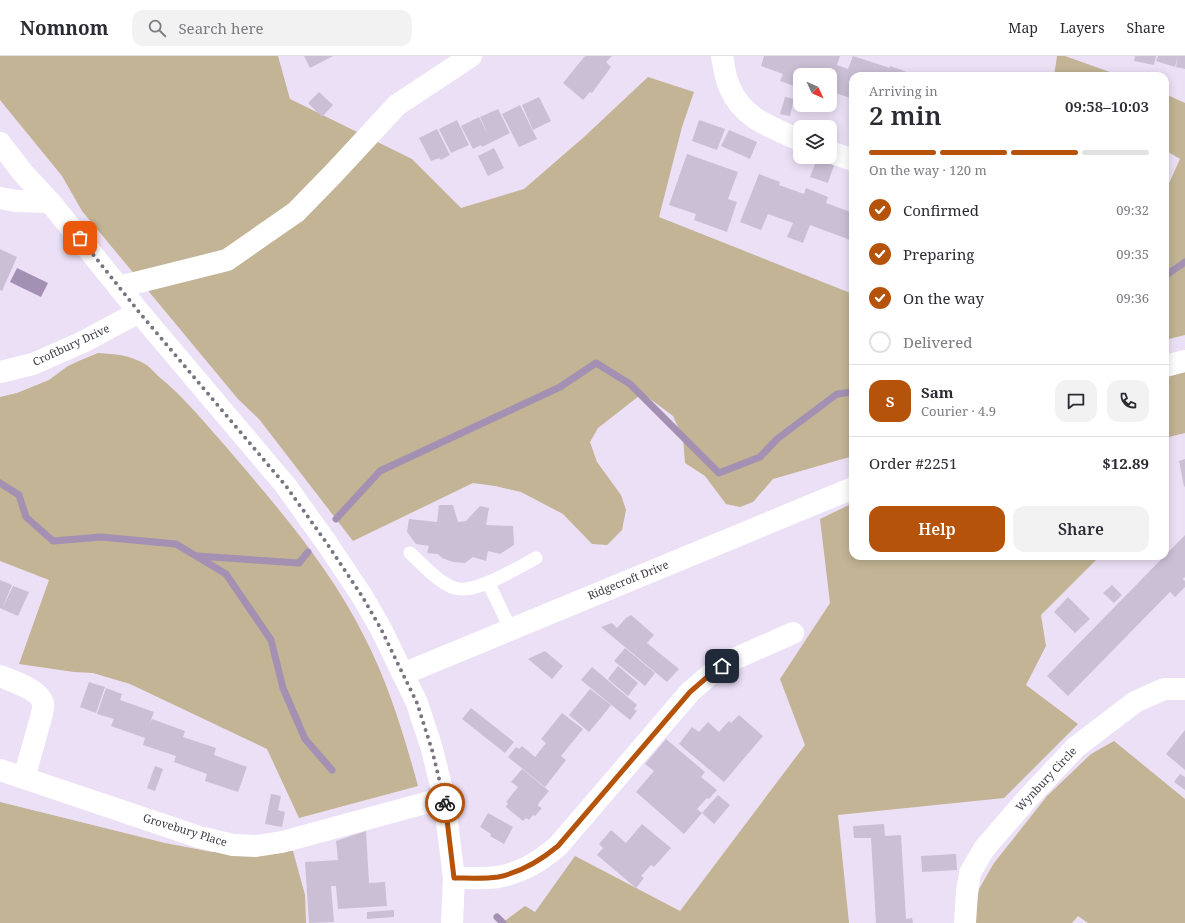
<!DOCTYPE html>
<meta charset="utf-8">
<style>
:root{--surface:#fff;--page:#f2f2f3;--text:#2b2b33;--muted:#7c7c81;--line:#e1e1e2;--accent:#b45309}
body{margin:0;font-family:"Noto Serif",serif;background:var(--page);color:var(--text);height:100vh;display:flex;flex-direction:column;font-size:15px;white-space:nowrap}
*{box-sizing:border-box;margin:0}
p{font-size:13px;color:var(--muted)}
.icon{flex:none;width:22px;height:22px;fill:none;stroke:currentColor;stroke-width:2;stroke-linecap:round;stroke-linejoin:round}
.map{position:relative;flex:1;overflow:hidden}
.drawer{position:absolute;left:849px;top:16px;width:320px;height:488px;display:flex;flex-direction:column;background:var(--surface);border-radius:12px;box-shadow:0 2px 10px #0003}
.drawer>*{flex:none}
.needle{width:26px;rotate:134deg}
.fabs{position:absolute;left:793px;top:12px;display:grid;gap:8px}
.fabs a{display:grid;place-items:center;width:44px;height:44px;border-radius:8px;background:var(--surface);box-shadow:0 2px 10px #0003;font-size:20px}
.pin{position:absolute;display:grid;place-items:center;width:34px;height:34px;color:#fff;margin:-17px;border-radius:8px;box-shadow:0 2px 6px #0006}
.courier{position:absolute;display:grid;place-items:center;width:40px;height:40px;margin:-20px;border:3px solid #b45309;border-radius:50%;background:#fff;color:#222;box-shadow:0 1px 5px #0007}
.headline em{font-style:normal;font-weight:600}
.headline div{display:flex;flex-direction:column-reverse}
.headline{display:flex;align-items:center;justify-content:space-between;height:68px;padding:0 20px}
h1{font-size:26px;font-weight:600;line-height:30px}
.bar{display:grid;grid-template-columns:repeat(4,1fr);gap:6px 4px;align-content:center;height:48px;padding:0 20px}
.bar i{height:5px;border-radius:3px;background:var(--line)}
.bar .active{background:var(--accent)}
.bar p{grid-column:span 4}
.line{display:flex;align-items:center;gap:10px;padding:0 20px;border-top:1px solid var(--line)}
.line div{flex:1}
.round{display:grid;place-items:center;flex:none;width:42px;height:42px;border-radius:12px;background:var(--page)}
ol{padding:0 20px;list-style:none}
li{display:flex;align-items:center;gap:12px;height:44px}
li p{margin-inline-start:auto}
li .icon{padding:4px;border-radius:50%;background:var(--accent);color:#fff;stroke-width:4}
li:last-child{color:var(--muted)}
li i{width:22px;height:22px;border:2px solid var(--line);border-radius:50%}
.primary-button{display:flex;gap:8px;margin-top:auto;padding:8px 20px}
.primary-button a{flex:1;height:46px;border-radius:12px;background:var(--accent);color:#fff;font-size:16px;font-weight:600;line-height:46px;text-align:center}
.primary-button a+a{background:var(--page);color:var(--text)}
header{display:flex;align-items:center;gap:24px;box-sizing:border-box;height:56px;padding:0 20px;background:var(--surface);border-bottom:1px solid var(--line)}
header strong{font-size:19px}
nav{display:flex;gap:22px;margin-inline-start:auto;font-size:14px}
.search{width:280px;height:36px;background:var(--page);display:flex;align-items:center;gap:10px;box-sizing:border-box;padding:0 14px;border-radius:12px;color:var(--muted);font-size:15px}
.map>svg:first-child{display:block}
.green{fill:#c2b494}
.water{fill:#a390b2}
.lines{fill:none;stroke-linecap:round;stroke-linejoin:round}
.stream{stroke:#a390b2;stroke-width:7}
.building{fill:#cbbfd5}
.service{stroke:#fff;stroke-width:13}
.minor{stroke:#fff;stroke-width:22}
.tertiary{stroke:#fff;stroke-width:22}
.done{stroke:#7a7380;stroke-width:4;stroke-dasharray:0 7.2}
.route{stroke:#b45309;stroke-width:5}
.labels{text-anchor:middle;stroke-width:3.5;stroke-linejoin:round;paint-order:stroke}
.street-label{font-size:11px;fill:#3d3841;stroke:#fff}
</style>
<header>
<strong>Nomnom</strong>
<div class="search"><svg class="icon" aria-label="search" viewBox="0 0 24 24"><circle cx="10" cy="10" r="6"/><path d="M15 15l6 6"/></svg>Search here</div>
<nav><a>Map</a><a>Layers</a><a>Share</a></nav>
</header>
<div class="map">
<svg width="1185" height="867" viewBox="0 0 1185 867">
<rect width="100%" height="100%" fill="#ece0f6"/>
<!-- green -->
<path class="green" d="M0,0H278L290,43L412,103L461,152L524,133L584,81L648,21L694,36L682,71L659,161L853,238V400L773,423L753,446L740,451L726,448L705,420L685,407L683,382L673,360L649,342L639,340L598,372L590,386L597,406L621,439L626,454L622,474L607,489L592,488L563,458L521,436L495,430L473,427L353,485L259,363L238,343L82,155L62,120L0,44Z
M1057,0H1065L1121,20H1054Z
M1165,38L1185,47V279L1165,284V136L1180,103L1165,94Z
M98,297C115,298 130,299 145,308C150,311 154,316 158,320C184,341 205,367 227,392C278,452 330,511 365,582C389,629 404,679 418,730L299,762L267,693L130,628L93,617L74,616L19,608L49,524L0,505V341L17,337L49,324L68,310L81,304Z
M1185,315V377L1165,382V322Z
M853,447V500H1100L1041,559L1046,590L1026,629L1078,668L1004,742L838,759L849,867H502L525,850L535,856L575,800L680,855L805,689L780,623L830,547L820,463Z
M1114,685L1185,743V867H1088L1078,860L1072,867H975L974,862L979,833L994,807L1047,740L1091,698Z
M0,746L165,787L212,796L293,795L305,839L306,867H0Z"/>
<!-- water -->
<path class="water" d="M17,212L48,227L41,241L10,226Z"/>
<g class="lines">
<!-- stream -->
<path class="stream" d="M1165,220L1185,206
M0,427L19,439L26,461L53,485L101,481L176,488L226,518L271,584L283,632L305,683L332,714
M336,463L380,415L560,331L596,307L630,328L719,417L760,401L777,383L837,338L853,336
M197,500L299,507L308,496
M497,861L503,867"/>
</g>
<!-- building -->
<path class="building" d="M304,0H333L310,12Z
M585,0H612L606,6L611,11L592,37L590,36L583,44L563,27Z
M764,0H840L837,9L848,13L853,0L890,12V10L918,20H853V43L830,35V19H800V32L780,25L783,18L761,10Z
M1135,0H1156L1154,9L1134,5Z
M1158,0H1178L1175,11L1156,5Z
M1178,0H1185V13L1176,11Z
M319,36L333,49L322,61L308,47Z
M539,41L551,65L533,74L522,49Z
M785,41L794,43L790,60L780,58Z
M520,49L537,83L519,91L502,58Z
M498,53L510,77L482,91L481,89L473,93L461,70L479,61L488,79L480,61Z
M457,64L469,89L451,97L439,73Z
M699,64L725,73L717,94L692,85Z
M437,73L450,99L441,104L439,102L431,105L419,82Z
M729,74L757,86L750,103L721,90Z
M494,92L504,112L488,120L478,100Z
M687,98L738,116L728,143L737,146L727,176L694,164L696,158L669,149Z
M817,103L834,109L828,127L810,121Z
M759,118L780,126L779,129L804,138L806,132L828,141L826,147L853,157V185L810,169L803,187L787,181L793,167L768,158L761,174L740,166Z
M0,193L17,201L2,235L0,234Z
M1185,403V430L1184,431L1179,405Z
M439,449H453L458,466L466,465L480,450L489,452L486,469L513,470L514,489L500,498L488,495L486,505L473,501L465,507L453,506L442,502L438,498L427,497L429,490L416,488L407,476L409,463L437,466Z
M1185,479V521L1183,523L1185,525V531L1175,541L1170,536L1068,640L1047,620Z
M0,524L12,529L2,553L0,552Z
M1112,529L1122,539L1114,547L1103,537Z
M13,530L29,536L18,560L2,553Z
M1068,541L1090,563L1075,577L1054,556Z
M631,559L654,579L647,587L679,613L667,626L601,571L612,567L617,572L626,562Z
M625,592L655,617L645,630L614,605Z
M545,595L563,610L552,623L528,603Z
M618,610L638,627L628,640L608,623Z
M592,611L637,649L634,653L637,655L630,664L581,624Z
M89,626L105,631L96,657L80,651Z
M106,632L122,638L120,644L154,656L149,669L152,663L185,675L183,681L216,692L214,699L247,711L238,736L205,725L207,718L174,706L176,700L143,689L145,682L111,670L114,663L97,658Z
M590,633L611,649L600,663L594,657L600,663L589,676L569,659Z
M471,652L514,686L505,697L462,663Z
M562,657L583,673L561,700L566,704L545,731L508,701L516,691L519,693L522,690L535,701L546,687L541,683Z
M739,659L763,680L724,726L679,688L692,671L699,676L708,666L719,676L729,665L731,667Z
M1185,674V714L1166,698Z
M666,683L705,716L701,721L717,734L709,743L707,742L697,753L702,757L718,739L730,749L714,768L702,757L684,778L636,736L654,715L645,708Z
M155,710L163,713L155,735L147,732Z
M522,713L549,735L538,748V750L542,752L535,760L533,759L529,764L526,762L523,765L506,751L508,747L506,746L518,731L511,726Z
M1180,718L1185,721V734L1174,726Z
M271,738L281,740L278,754L285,756L282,771L265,768Z
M488,757L513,771L504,788L490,780L491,778L480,771Z
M642,768L671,792L654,811L651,809L641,820L644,822L636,832L597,799L603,792L599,788L611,774L626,787Z
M884,768L885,780L901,779L906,863L912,862L913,867H876L871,782H854L853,770Z
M366,775L369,827L385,826L387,850L338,853L336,830H331L334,866L309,867L305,806L338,804L336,785Z
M956,798L957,814L922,816L921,800Z
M394,854V861L367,863V856Z"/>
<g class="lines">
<!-- service -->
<path class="service" d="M410,497C422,508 438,526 454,532C474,539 517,512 536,502
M488,526L510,572"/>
<!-- minor -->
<path class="minor" d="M722,0C724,10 725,21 729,30C742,62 770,71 800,84
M830,96L853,104
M0,142L16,145L50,146
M119,231L227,204L296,156L334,117L397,49L471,0
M1165,310L1185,305
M403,618L853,432
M0,620C12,625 41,634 43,648C44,651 42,655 42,658L24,722
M0,714L199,781L233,789L256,790L282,786L444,742
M454,822C468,822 484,823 498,821C523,816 539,806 558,790L690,636L713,616L732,604L793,577
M965,867L967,836L970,817L984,793L1027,743L1076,691L1135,646L1164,633H1185"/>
<!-- tertiary -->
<path class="tertiary" d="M0,87L23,117L50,146L139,256L286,430L328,489L362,540L381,573L417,647L432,693L444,742L454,822L452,867
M0,316L33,308L83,286L139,256"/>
</g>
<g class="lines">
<!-- done -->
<path class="done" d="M80,182L139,256L286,430L328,489L362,540L381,573L417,647L432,694L445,747"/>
<!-- route -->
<path class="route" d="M445,747L454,822C468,822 484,823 498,821C522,816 540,805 558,790L690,636L713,616L722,610"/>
</g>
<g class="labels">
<!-- street labels -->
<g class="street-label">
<text transform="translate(71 289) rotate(-25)" y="4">Croftbury Drive</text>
<text transform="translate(628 524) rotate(-22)" y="4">Ridgecroft Drive</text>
<text transform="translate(1046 723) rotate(-47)" y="4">Wynbury Circle</text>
<text transform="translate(185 774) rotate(17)" y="4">Grovebury Place</text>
</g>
</g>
</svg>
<div class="fabs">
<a><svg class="needle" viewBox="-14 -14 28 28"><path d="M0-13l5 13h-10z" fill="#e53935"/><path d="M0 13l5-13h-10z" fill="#7c7c81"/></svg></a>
<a><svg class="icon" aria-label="layers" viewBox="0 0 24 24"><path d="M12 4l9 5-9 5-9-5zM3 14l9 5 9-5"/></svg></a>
</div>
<div class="pin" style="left:80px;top:182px;background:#ea580c"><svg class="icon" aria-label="bag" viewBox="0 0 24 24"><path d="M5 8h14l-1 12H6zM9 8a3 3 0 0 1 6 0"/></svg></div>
<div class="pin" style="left:722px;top:610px;background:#1f2937"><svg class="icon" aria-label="home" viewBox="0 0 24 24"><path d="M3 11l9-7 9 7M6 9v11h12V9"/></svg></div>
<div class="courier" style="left:445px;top:747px"><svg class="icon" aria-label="bike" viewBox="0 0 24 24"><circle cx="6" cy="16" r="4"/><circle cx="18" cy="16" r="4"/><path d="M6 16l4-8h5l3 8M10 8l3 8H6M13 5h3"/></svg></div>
<section class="drawer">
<div class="headline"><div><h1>2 min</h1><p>Arriving in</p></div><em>09:58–10:03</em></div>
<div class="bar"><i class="active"></i><i class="active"></i><i class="active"></i><i></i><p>On the way · 120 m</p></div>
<ol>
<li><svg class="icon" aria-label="check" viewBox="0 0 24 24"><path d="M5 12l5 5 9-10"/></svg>Confirmed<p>09:32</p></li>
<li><svg class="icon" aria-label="check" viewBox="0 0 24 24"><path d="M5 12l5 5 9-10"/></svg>Preparing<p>09:35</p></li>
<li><svg class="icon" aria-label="check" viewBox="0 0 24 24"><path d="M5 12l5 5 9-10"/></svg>On the way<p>09:36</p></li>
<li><i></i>Delivered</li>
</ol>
<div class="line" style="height:72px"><b class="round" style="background:var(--accent);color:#fff">S</b><div><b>Sam</b><p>Courier · 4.9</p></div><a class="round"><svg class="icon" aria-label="chat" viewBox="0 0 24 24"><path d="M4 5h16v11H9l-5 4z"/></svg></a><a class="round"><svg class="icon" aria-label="phone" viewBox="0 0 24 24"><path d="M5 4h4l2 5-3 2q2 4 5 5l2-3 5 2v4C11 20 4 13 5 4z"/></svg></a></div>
<div class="line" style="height:52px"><div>Order #2251</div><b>$12.89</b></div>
<div class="primary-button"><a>Help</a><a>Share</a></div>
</section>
</div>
